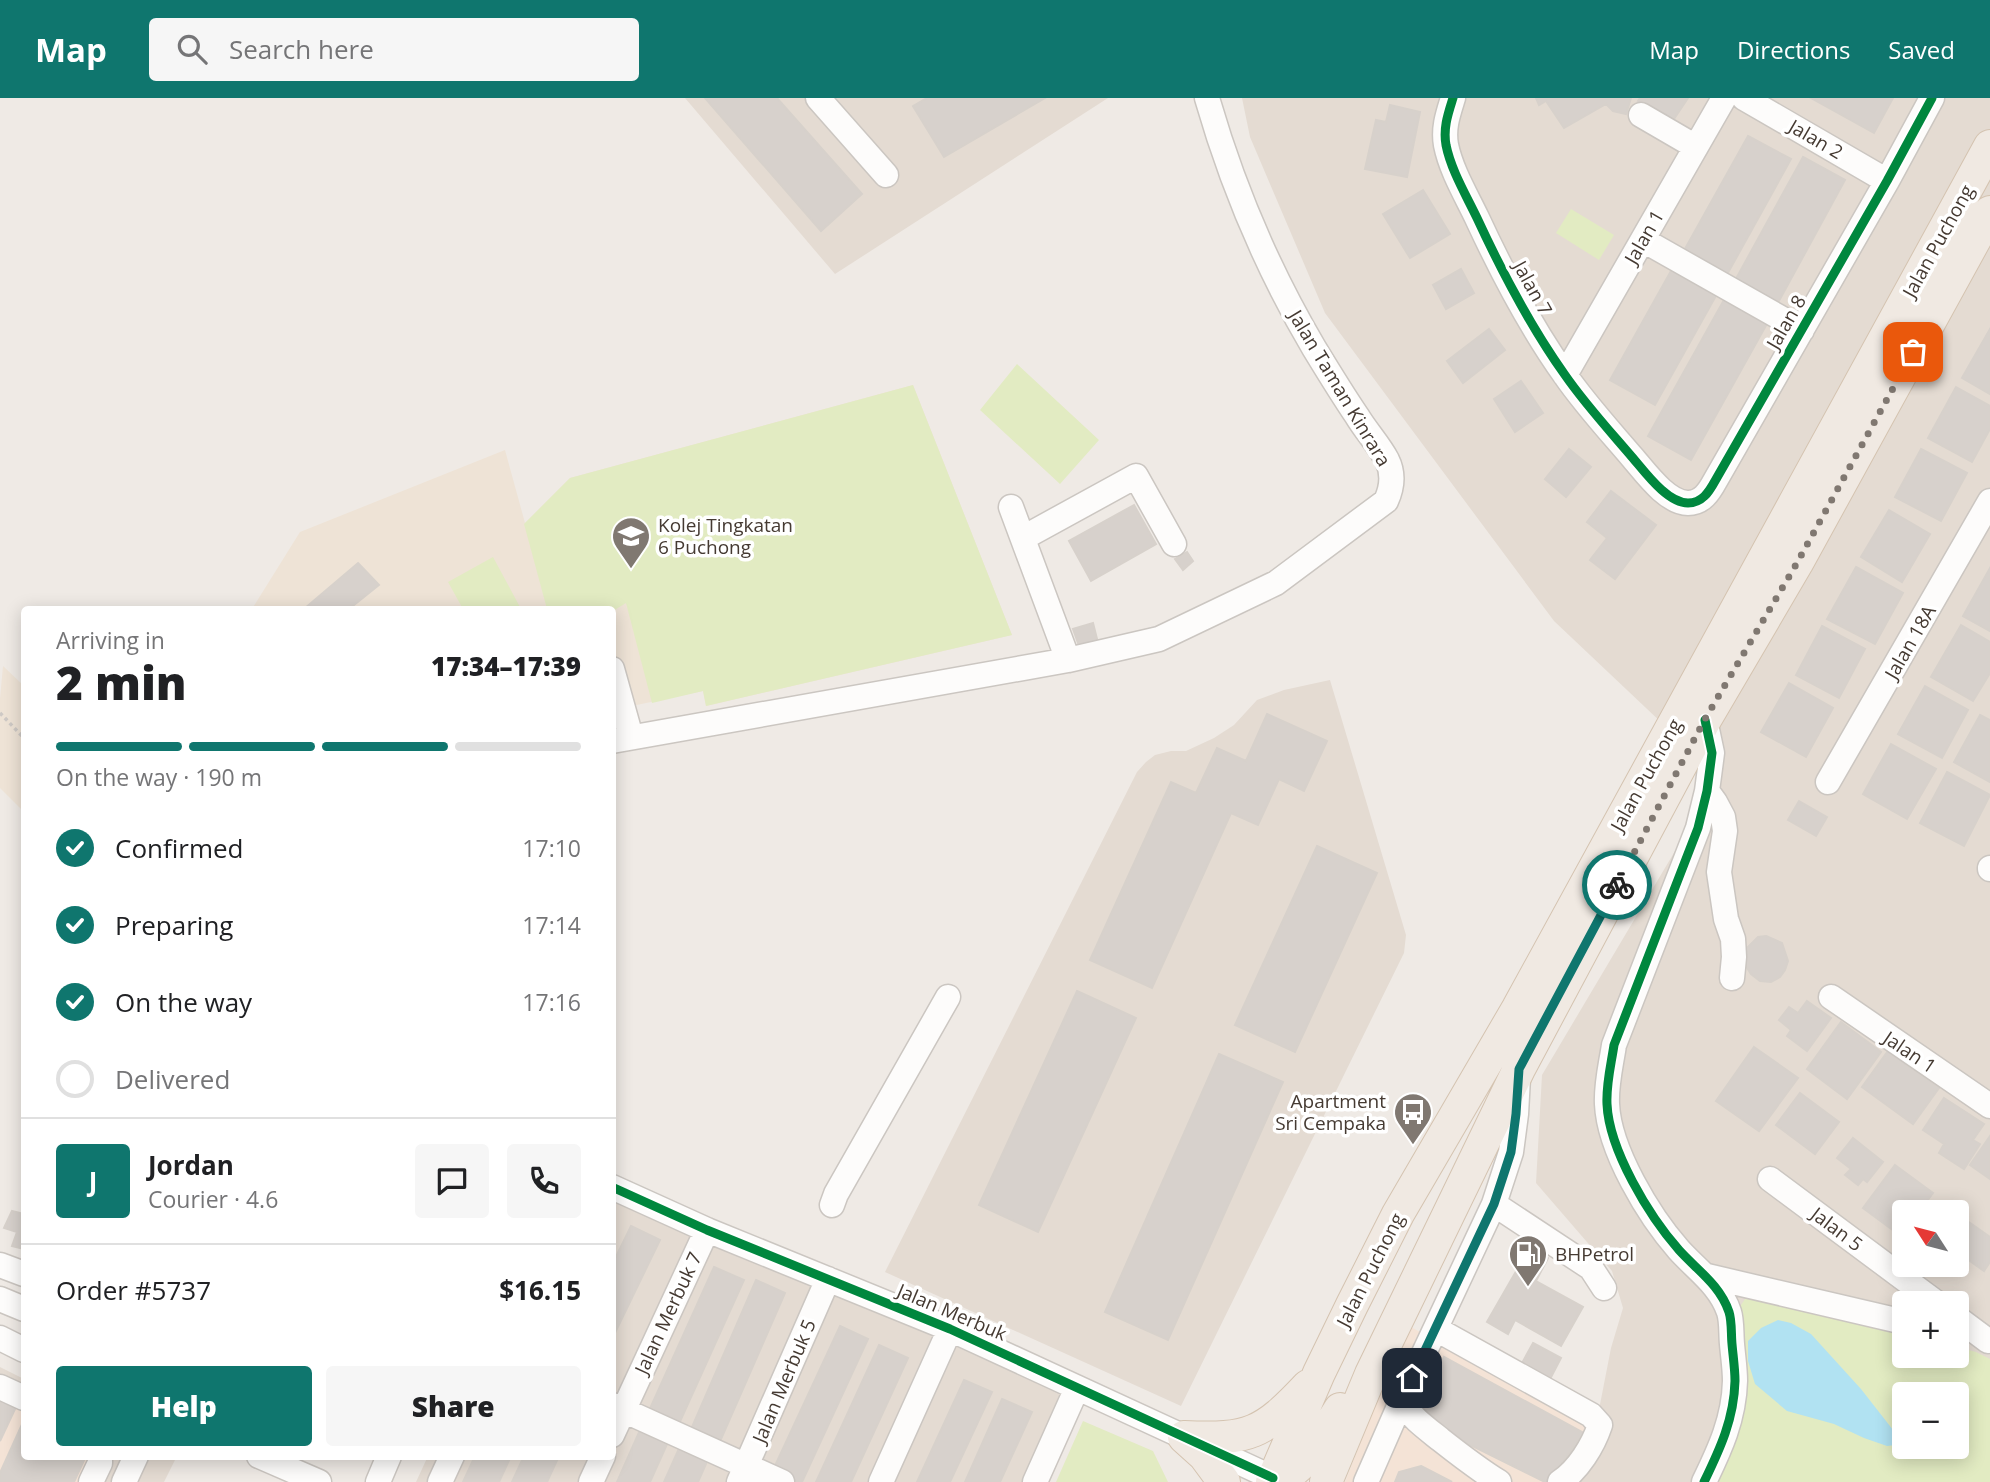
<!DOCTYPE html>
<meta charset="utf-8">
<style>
:root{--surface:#fff;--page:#f6f6f6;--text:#202124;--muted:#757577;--line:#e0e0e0;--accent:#0f766e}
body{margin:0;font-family:"Open Sans",sans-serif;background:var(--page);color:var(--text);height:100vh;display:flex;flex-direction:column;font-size:26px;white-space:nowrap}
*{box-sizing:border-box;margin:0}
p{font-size:23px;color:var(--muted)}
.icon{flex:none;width:38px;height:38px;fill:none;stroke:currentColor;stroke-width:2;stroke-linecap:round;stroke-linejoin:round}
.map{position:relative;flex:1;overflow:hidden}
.drawer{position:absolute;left:21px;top:508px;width:595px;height:854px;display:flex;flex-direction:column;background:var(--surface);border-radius:7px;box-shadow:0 4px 18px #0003}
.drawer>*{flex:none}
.needle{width:46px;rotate:306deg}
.controls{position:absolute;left:1892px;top:1102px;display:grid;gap:14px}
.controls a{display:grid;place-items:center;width:77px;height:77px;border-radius:7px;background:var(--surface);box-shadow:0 4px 18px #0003;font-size:35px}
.pin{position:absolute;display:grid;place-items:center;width:60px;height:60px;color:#fff;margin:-30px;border-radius:14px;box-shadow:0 4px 10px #0006}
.courier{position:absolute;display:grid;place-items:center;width:70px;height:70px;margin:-35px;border:5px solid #0f766e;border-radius:50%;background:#fff;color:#222;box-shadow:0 2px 9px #0007}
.head em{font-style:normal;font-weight:800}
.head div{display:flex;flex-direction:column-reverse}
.head{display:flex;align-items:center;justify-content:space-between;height:119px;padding:0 35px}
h1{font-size:46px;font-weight:800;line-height:52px}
.bar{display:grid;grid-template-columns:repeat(4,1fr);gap:10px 7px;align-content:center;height:84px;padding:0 35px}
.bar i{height:9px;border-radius:5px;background:var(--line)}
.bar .current{background:var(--accent)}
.bar p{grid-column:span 4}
.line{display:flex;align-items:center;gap:18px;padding:0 35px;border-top:2px solid var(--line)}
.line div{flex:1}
.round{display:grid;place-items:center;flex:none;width:74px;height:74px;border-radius:7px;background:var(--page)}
ol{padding:0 35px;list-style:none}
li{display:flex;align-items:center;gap:21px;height:77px}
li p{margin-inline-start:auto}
li .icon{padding:7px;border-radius:50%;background:var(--accent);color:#fff;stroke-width:4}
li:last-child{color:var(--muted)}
li i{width:38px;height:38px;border:4px solid var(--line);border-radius:50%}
.primary-button{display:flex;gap:14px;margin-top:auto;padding:14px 35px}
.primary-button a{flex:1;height:80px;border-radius:7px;background:var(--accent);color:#fff;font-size:28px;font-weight:800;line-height:80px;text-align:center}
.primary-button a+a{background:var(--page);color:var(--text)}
header{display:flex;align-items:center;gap:42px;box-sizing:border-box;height:98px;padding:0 35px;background:var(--accent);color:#fff}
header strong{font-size:33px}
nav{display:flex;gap:38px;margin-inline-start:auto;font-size:24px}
.search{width:490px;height:63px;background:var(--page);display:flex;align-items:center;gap:18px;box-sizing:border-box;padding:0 24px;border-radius:7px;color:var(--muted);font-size:26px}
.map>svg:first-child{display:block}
.residential{fill:#e4dbd2;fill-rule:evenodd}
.commercial{fill:#f4e3d6}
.education{fill:#eee3d6}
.green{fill:#e2ebc2;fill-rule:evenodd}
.water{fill:#b1e2f2}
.building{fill:#d7d1cc;stroke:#d7d1cb;stroke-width:2}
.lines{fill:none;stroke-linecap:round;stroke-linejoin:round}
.minor-casing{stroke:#cbc6c1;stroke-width:27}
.major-casing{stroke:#d4c3b0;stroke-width:34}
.path{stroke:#cec9c5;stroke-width:3.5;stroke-dasharray:3.5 3.5;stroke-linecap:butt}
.minor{stroke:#fdfcfb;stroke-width:24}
.major{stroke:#f0e9e2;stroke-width:32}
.cycleway-casing{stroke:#fff;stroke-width:13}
.cycleway{stroke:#00873e;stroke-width:9}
.done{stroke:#807871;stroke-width:7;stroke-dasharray:0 12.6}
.route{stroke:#0f766e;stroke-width:9}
.labels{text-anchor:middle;stroke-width:7;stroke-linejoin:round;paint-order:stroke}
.street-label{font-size:19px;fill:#453a32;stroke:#fff}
.poi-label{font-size:19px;fill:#453a32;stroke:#fff;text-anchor:start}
</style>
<header>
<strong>Map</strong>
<div class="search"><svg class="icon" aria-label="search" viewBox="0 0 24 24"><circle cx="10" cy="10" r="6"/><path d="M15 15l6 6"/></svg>Search here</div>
<nav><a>Map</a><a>Directions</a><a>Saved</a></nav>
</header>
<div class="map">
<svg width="1990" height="1384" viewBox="0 0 1990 1384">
<rect width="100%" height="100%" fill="#efeae5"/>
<!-- residential -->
<path class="residential" d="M685,0H1108L835,176Z
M1242,0H1990V1384H1559L1596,1327L1611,1250L1623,1210L1612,1173L1536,1085L1542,977L1719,679L1554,523L1325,215L1250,39ZM1904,1115H1956V1167H1904ZM1904,1206H1956V1258H1904ZM1904,1297H1956V1349H1904Z
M1330,582L1406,837L1404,855L1181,1308L885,1174L1137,674L1146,664L1155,657L1171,653H1186L1214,640L1234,627L1257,602L1284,592Z
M613,1081L1084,1297L1044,1384H416L428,1358H612Z
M0,1269L24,1281V1358H177L164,1384H0Z"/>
<!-- commercial -->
<path class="commercial" d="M1407,1227L1596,1327L1559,1384H1345Z
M0,1294L24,1306V1358H93L85,1384H0Z"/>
<!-- education -->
<path class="education" d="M913,287L1012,537L706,608L703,593L613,612L612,511H252L300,434L505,352L525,425L570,380Z
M3,568L24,588V714L0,690V601Z"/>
<!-- green -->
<path class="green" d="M1571,111L1614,137L1599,162L1556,135Z
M1017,266L1099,342L1060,386L980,312Z
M913,287L1012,537L706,608L703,593L652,605L626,505L613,513L612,511H547L524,426L570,380Z
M493,459L521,511H463L448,484Z
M1750,1200L1904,1234V1258H1956L1957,1249L1976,1254L1990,1261V1384H1716L1728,1363L1743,1313L1737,1213L1745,1201ZM1904,1297H1956V1349H1904Z
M1083,1323L1153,1353L1168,1384H1056Z"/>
<!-- water -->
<path class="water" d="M1778,1222L1791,1225L1811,1236L1861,1291L1904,1346L1887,1348L1864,1340L1834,1326L1787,1313L1755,1286L1748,1263V1243L1761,1230Z"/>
<!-- building -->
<path class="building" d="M705,0H777L862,96L821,133Z
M927,0H1045L944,59L913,8Z
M1536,0H1631L1626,16L1613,13L1606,6L1564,30L1546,3L1539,7Z
M1640,0H1688L1672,24L1638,3Z
M1811,0H1893L1874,35Z
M1390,7L1420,14L1407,79L1365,71L1376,22L1386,24Z
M1748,38L1791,61L1724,182L1681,158Z
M1803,59L1845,82L1774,212L1732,188Z
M1423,92L1450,136L1410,160L1383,116Z
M1461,171L1474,195L1446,211L1433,187Z
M1672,171L1717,196L1655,307L1610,282Z
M1725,200L1768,224L1691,362L1648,338Z
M1489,231L1505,252L1463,285L1447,263Z
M1990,231V296L1962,280Z
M1521,283L1543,315L1515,334L1494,301Z
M1956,289L1990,308V331L1972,364L1928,340Z
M1569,351L1591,369L1566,399L1545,381Z
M1921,351L1967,375L1941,423L1895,399Z
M1611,393L1656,427L1615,481L1590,462L1607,440L1587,424Z
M1134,407L1156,446L1091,483L1069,443Z
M1889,412L1930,436L1902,484L1861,459Z
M1187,454L1193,463L1183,472L1175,461Z
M358,465L379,487L349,511H304Z
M1856,469L1903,495L1875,546L1827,521Z
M1990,470V533L1963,518Z
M1093,525L1098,545L1079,548L1073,531Z
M1961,527L1990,544V575L1973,603L1931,579Z
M1822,528L1865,551L1839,600L1796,577Z
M1789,585L1833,610L1806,659L1761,634Z
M1925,588L1968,612L1942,660L1898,636Z
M1267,616L1327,643L1304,693L1279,681L1258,727L1231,715L1152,890L1090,862L1171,684L1196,695L1217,650L1246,663Z
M1980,617L1990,622V684L1954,664Z
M1891,646L1936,671L1907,721L1863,696Z
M1947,674L1990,697L1964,748L1920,725Z
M1799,703L1827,719L1816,738L1788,722Z
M1317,748L1377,775L1295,954L1235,927Z
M1766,838L1782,845L1788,863L1785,872L1780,879L1771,884L1760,883L1751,876L1746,868L1744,860L1745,852L1758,839Z
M1077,893L1136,920L1038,1134L979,1107Z
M1807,903L1831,920L1807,953L1787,938L1791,932L1779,922L1789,909L1798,915Z
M1841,924L1881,954L1847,1001L1807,971Z
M1754,949L1798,980L1759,1033L1716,1003Z
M1888,953L1939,990L1913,1026L1862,989Z
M1219,956L1283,984L1168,1242L1105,1214Z
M1800,995L1839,1024L1815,1056L1776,1027Z
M1944,1000L1984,1026L1973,1042L1980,1046L1964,1071L1939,1055L1944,1046L1923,1032Z
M1990,1038V1081L1970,1067Z
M1853,1040L1883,1064L1867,1084L1863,1081L1858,1087L1845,1077L1851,1071L1837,1060Z
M1895,1067L1933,1095L1918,1115H1904V1134L1901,1138L1863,1110Z
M12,1113L24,1116V1151L12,1148L17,1134L4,1130Z
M1956,1115L1990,1139V1164L1984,1173L1956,1153Z
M631,1128L660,1142L612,1241V1167Z
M1530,1149L1548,1160L1536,1183L1583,1209L1561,1248L1515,1222L1508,1236L1487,1224Z
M714,1169L744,1182L678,1328L648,1315Z
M756,1182L785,1195L718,1348L689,1336Z
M840,1228L868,1241L802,1384H798L773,1372Z
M1533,1245L1561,1260L1550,1281L1522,1265Z
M879,1247L908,1260L851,1384H816Z
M1444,1259L1584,1335L1549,1384H1545L1428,1326L1423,1302Z
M964,1282L992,1294L950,1384H917Z
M0,1301L16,1309L0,1343Z
M1002,1301L1032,1314L1000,1384H965Z
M24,1322V1358H86L74,1384H0V1375Z
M640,1332L668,1344L650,1384H617Z
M681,1346L709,1359L698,1384H664Z
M475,1358H511L499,1384H463Z
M524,1358H559L547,1384H512Z
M1421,1368L1452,1384H1395L1399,1374Z"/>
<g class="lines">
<defs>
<path id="minor" d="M818,0L886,77
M1453,0C1448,16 1443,30 1446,47C1451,72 1466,97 1477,120C1502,174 1530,228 1565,277C1585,306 1609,332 1632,359C1645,374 1667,405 1688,405C1702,405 1709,394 1715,383L1887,83L1932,0
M1744,0L1887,83
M1641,17L1696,49
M1643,142L1802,232
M1565,277L1724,0
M1011,409L1068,562
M1023,440L1136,378L1174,446
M612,571L631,639
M612,643L1068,562L1159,541L1276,485L1386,403C1392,390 1394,376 1387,362C1379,347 1366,333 1357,318C1342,296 1328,273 1314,250C1268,172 1232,87 1207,0
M1828,684L1990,403
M1707,693L1715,704L1723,719L1725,733L1719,774L1726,821L1733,841L1734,859L1732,880
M1990,771V770
M1831,899L1990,1008
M1770,1081L1938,1206
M612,1089L707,1132L950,1231L1273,1380
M1494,1106L1591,1170L1604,1190
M832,1107L836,1096L948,899
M0,1167L24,1176
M1707,1178L1904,1224
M0,1201L24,1211
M1956,1219L1988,1243
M1436,1231L1591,1317L1600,1327C1593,1348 1578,1372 1560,1384
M0,1240L24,1252
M0,1289L24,1300
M1401,1304C1412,1320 1426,1330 1441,1342C1460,1357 1478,1371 1499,1384
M612,1307L782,1384
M612,1337L707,1132
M259,1358L319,1384
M91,1384L100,1365V1358
M124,1384L136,1358
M378,1384L389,1358
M440,1384L452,1358
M591,1384L603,1358
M739,1384L828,1181
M881,1384L950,1231
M1035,1384L1077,1290
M1366,1384L1401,1304L1494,1106L1511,1054L1516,1016L1518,979
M1704,1384C1720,1351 1734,1321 1735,1283C1735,1271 1733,1258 1732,1246C1731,1236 1732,1223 1729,1214C1720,1187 1697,1172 1679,1152C1649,1118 1609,1052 1607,1006C1606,986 1611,967 1614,947L1698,730L1707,693L1712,655L1705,622"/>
<path id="major" d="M1184,1339C1249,1342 1263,1336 1308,1288
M1184,1339L1204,1357L1224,1384
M1273,1380L1293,1373L1311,1357L1340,1311
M1272,1384L1319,1275L1352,1207L1398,1116L1518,910L1990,48
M1326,1384L1371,1276L1519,971L1705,622L1797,465L1990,114"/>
</defs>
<!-- minor casing -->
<use href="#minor" class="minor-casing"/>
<!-- major casing -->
<use href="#major" class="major-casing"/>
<!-- path -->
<path class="path" d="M0,615L24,640"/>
<!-- minor -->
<use href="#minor" class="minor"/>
<!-- major -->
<use href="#major" class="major"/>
<defs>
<path id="cycleway" d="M1453,0C1448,16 1443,30 1446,47C1451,72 1466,97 1477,120C1502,174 1530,228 1565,277C1585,306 1609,332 1632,359C1645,374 1667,405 1688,405C1702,405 1709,394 1715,383L1887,83L1932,0
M612,1089L707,1132L950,1231L1273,1380
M1704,1384C1720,1351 1734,1321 1735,1283C1735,1271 1733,1258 1732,1246C1731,1236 1732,1223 1729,1214C1720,1187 1697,1172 1679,1152C1649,1118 1609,1052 1607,1006C1606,986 1611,967 1614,947L1698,730L1707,693L1712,655L1705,622"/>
</defs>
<!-- cycleway casing -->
<use href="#cycleway" class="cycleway-casing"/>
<!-- cycleway -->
<use href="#cycleway" class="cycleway"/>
</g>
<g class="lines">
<!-- done -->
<path class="done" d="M1617,787L1705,621L1797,465L1913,254"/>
<!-- route -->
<path class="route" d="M1412,1280L1494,1106L1511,1054L1516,1016L1519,971L1617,787"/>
</g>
<!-- icons -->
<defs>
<symbol id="university-pin" viewBox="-11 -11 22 30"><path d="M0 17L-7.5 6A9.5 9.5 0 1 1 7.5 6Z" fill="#807871" stroke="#fff"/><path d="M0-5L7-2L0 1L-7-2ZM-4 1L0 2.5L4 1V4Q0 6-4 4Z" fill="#fff"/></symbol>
<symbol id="bus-pin" viewBox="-11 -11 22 30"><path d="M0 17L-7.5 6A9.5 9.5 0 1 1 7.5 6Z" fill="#807871" stroke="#fff"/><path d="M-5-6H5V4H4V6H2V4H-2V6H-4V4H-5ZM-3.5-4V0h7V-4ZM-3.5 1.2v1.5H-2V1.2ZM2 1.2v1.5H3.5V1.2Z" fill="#fff"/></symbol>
<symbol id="fuel-pin" viewBox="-11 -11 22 30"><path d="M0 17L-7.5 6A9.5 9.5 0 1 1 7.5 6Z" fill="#807871" stroke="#fff"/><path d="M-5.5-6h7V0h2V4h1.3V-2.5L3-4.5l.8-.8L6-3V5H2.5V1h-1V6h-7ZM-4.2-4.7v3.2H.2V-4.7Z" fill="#fff"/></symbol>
</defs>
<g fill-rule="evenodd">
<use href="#university-pin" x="609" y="416" width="44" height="60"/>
<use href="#bus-pin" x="1391" y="992" width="44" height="60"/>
<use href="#fuel-pin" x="1506" y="1134" width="44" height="60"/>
</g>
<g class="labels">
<!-- street labels -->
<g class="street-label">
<text transform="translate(1816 41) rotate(30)" y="7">Jalan 2</text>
<text transform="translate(1644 139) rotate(-60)" y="7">Jalan 1</text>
<text transform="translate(1938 143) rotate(-61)" y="7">Jalan Puchong</text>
<text transform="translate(1533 190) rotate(61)" y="7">Jalan 7</text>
<text transform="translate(1786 224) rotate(-60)" y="7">Jalan 8</text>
<text transform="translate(1340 290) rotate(59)" y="7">Jalan Taman Kinrara</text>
<text transform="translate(1910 544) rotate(-60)" y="7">Jalan 18A</text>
<text transform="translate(1646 677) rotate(-61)" y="7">Jalan Puchong</text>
<text transform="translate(1910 954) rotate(34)" y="7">Jalan 1</text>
<text transform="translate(1837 1131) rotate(37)" y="7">Jalan 5</text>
<text transform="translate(1370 1172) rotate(-63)" y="7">Jalan Puchong</text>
<text transform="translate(952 1214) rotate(23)" y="7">Jalan Merbuk</text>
<text transform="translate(668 1215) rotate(-65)" y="7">Jalan Merbuk 7</text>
<text transform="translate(784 1283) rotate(-67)" y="7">Jalan Merbuk 5</text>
</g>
<!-- poi labels -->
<g class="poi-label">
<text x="658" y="434">Kolej Tingkatan<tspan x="658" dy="22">6 Puchong</tspan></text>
<text x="1386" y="1010" text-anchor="end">Apartment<tspan x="1386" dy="22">Sri Cempaka</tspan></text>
<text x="1555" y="1163">BHPetrol</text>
</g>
</g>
</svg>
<div class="controls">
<a><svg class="needle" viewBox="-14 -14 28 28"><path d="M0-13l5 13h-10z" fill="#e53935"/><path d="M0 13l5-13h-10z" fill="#757577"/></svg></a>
<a>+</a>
<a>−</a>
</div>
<div class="pin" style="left:1913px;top:254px;background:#ea580c"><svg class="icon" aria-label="bag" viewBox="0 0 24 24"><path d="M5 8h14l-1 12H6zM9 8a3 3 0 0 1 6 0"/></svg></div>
<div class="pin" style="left:1412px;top:1280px;background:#1f2937"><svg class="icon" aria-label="home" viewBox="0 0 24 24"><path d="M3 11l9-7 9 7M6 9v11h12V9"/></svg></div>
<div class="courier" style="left:1617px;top:787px"><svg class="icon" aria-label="bike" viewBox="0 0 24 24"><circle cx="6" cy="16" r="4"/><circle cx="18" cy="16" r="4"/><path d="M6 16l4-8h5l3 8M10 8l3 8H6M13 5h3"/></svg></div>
<section class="drawer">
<div class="head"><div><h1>2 min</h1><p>Arriving in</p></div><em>17:34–17:39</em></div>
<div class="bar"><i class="current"></i><i class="current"></i><i class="current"></i><i></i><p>On the way · 190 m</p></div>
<ol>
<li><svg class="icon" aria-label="check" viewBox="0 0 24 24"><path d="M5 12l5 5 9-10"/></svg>Confirmed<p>17:10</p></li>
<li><svg class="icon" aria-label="check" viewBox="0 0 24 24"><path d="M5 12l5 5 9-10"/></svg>Preparing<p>17:14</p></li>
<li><svg class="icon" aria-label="check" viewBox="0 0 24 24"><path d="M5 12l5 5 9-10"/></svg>On the way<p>17:16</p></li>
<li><i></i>Delivered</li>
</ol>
<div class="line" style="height:126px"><b class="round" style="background:var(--accent);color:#fff">J</b><div><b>Jordan</b><p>Courier · 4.6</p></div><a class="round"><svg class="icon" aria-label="chat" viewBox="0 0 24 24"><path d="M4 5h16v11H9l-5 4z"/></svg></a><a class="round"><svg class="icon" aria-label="phone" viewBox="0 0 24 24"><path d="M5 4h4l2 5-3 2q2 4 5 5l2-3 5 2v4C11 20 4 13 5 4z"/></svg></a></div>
<div class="line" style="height:91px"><div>Order #5737</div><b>$16.15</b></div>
<div class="primary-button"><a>Help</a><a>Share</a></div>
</section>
</div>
